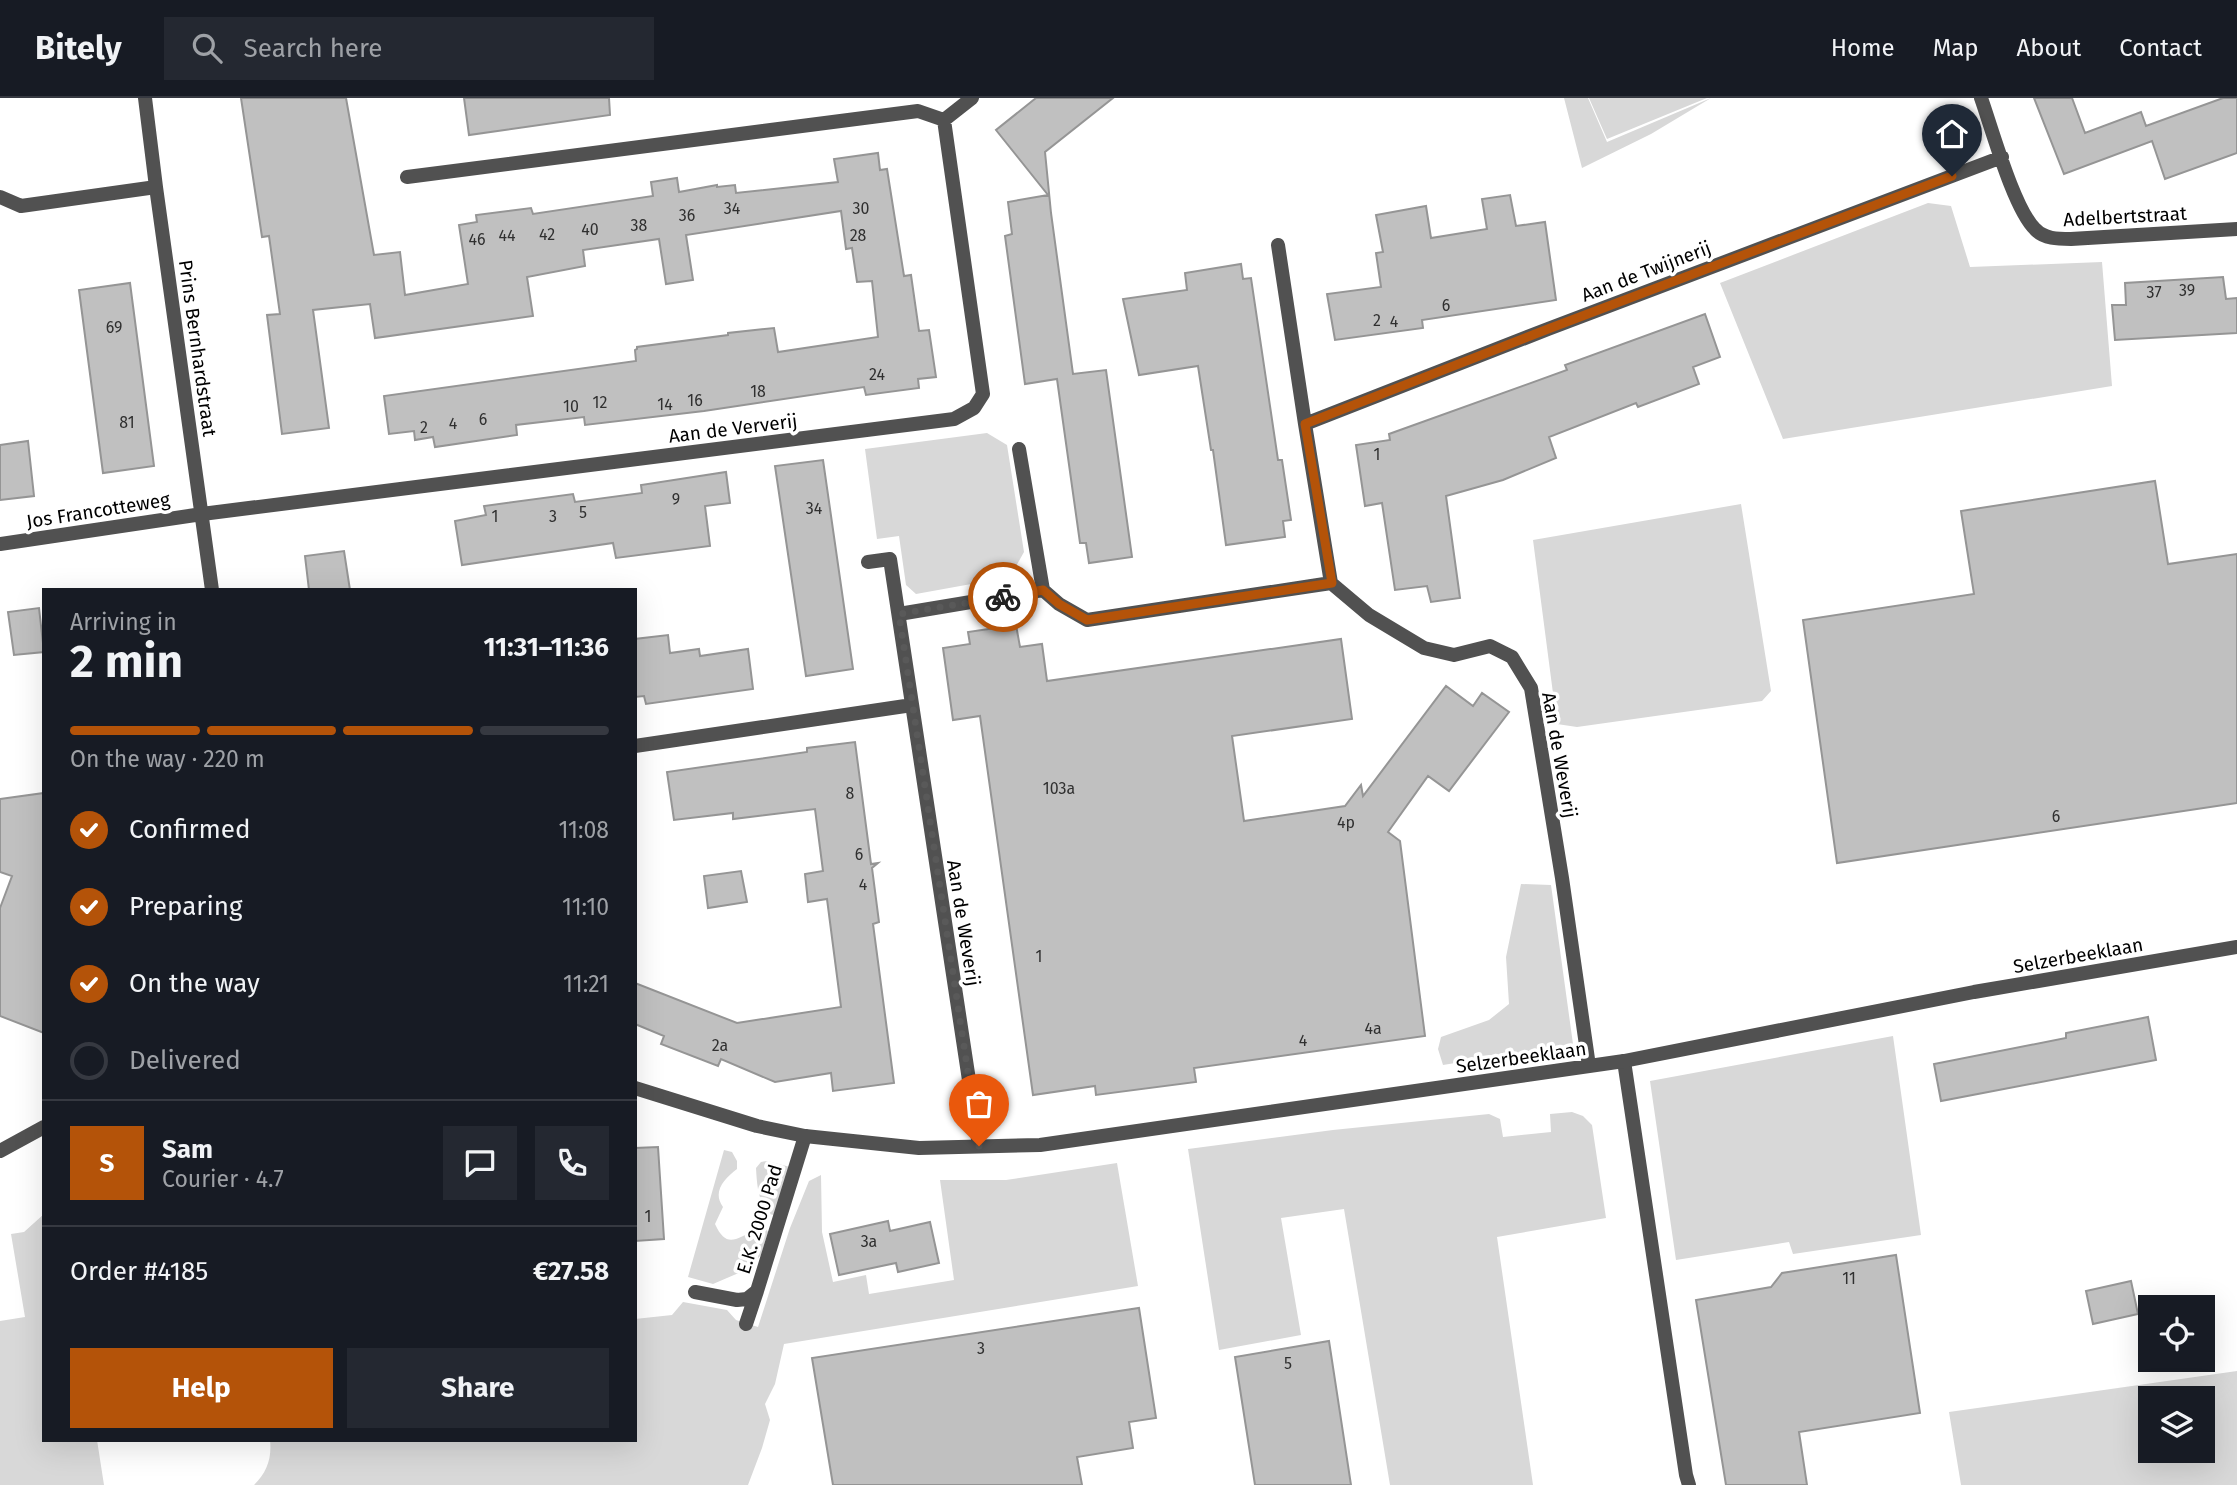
<!DOCTYPE html>
<meta charset="utf-8">
<style>
:root{--surface:#171b24;--page:#242831;--text:#f1f3f6;--muted:#9ea1a6;--line:#363941;--accent:#b45309}
body{margin:0;font-family:"Fira Sans",sans-serif;background:var(--page);color:var(--text);height:100vh;display:flex;flex-direction:column;font-size:26px;white-space:nowrap}
*{box-sizing:border-box;margin:0}
p{font-size:23px;color:var(--muted)}
.icon{flex:none;width:38px;height:38px;fill:none;stroke:currentColor;stroke-width:2;stroke-linecap:round;stroke-linejoin:round}
.map{position:relative;flex:1;overflow:hidden}
.panel{position:absolute;left:42px;top:490px;width:595px;height:854px;display:flex;flex-direction:column;background:var(--surface);border-radius:0px;box-shadow:0 7px 28px #0002}
.panel>*{flex:none}
.fabs{position:absolute;left:2138px;top:1197px;display:grid;gap:14px}
.fabs a{display:grid;place-items:center;width:77px;height:77px;border-radius:0px;background:var(--surface);box-shadow:0 7px 28px #0002;font-size:35px}
.pin{position:absolute;display:grid;place-items:center;width:60px;height:60px;color:#fff;margin:-72px -30px;border-radius:50% 50% 50% 0;rotate:-45deg;box-shadow:0 0 7px #0007}
.pin .icon{rotate:45deg}
.courier{position:absolute;display:grid;place-items:center;width:70px;height:70px;margin:-35px;border:5px solid #b45309;border-radius:50%;background:#fff;color:#222;box-shadow:0 2px 9px #0007}
.head em{font-style:normal;font-weight:700}
.head div{display:flex;flex-direction:column-reverse}
.head{display:flex;align-items:center;justify-content:space-between;height:119px;padding:0 28px}
h1{font-size:46px;font-weight:700;line-height:52px}
.bar{display:grid;grid-template-columns:repeat(4,1fr);gap:10px 7px;align-content:center;height:84px;padding:0 28px}
.bar i{height:9px;border-radius:5px;background:var(--line)}
.bar .current{background:var(--accent)}
.bar p{grid-column:span 4}
.line{display:flex;align-items:center;gap:18px;padding:0 28px;border-top:2px solid var(--line)}
.line div{flex:1}
.round{display:grid;place-items:center;flex:none;width:74px;height:74px;border-radius:0px;background:var(--page)}
ol{padding:0 28px;list-style:none}
li{display:flex;align-items:center;gap:21px;height:77px}
li p{margin-inline-start:auto}
li .icon{padding:7px;border-radius:50%;background:var(--accent);color:#fff;stroke-width:4}
li:last-child{color:var(--muted)}
li i{width:38px;height:38px;border:4px solid var(--line);border-radius:50%}
.action{display:flex;gap:14px;margin-top:auto;padding:14px 28px}
.action a{flex:1;height:80px;border-radius:0px;background:var(--accent);color:#fff;font-size:28px;font-weight:700;line-height:80px;text-align:center}
.action a+a{background:var(--page);color:var(--text)}
header{display:flex;align-items:center;gap:42px;box-sizing:border-box;height:98px;padding:0 35px;background:var(--surface);border-bottom:2px solid var(--line)}
header strong{font-size:33px}
nav{display:flex;gap:38px;margin-inline-start:auto;font-size:24px}
.search{width:490px;height:63px;background:var(--page);display:flex;align-items:center;gap:18px;box-sizing:border-box;padding:0 24px;border-radius:0px;color:var(--muted);font-size:26px}
.map>svg:first-child{display:block}
.green{fill:#d8d8d8;fill-rule:evenodd}
.building{fill:#c0c0c0;stroke:#959595;stroke-width:2}
.lines{fill:none;stroke-linecap:round;stroke-linejoin:round}
.service{stroke:#515151;stroke-width:14}
.minor{stroke:#515151;stroke-width:14}
.done{stroke:#595959;stroke-width:7;stroke-dasharray:0 12.6}
.route{stroke:#b45309;stroke-width:9}
.labels{text-anchor:middle;stroke-width:7;stroke-linejoin:round;paint-order:stroke}
.number-label{font-size:16px;fill:#303030}
.street-label{font-size:19px;fill:#000;stroke:#fff}
</style>
<header>
<strong>Bitely</strong>
<div class="search"><svg class="icon" aria-label="search" viewBox="0 0 24 24"><circle cx="10" cy="10" r="6"/><path d="M15 15l6 6"/></svg>Search here</div>
<nav><a>Home</a><a>Map</a><a>About</a><a>Contact</a></nav>
</header>
<div class="map">
<svg width="2237" height="1387" viewBox="0 0 2237 1387">
<rect width="100%" height="100%" fill="#fff"/>
<!-- green -->
<path class="green" d="M1564,0H1588L1607,44L1711,0L1651,36L1582,70Z
M1589,0H1707L1607,41Z
M1928,105L1951,108L1970,169L2102,164L2112,288L1783,341L1720,185Z
M987,335L1007,347L1024,454L1010,479L916,496L906,487L899,438L877,441L865,351Z
M1741,406L1771,593L1762,603L1577,629L1557,626L1533,442Z
M1521,786L1551,787L1573,946L1443,967L1438,951L1441,939L1489,922L1509,906L1506,859Z
M1893,938L1921,1137L1793,1156L1789,1144L1676,1162L1650,983Z
M1572,1014L1583,1018L1592,1027L1606,1120L1497,1139L1533,1387H1390L1344,1111L1281,1120L1301,1237L1219,1252L1188,1051L1333,1032L1489,1016L1500,1021L1503,1039L1551,1034L1550,1016Z
M724,1052L732,1054L737,1063V1071C724,1081 712,1094 723,1109L715,1126C726,1150 735,1142 755,1132V1126L760,1125L765,1128L768,1134L761,1157L748,1171L713,1186L688,1179Z
M767,1063L790,1069L774,1117L769,1116C758,1102 757,1088 756,1070L761,1064Z
M1117,1065L1138,1188L784,1246L775,1286L765,1306L770,1322L762,1350L748,1387H254C267,1374 272,1360 270,1342H635V1221L672,1217L683,1204L727,1212L736,1222L758,1229L790,1130L809,1083L821,1077L822,1134L833,1184L866,1177L869,1196L954,1182L940,1082H1006Z
M44,1116V1342H97L104,1387H0V1223L25,1219L11,1136L24,1134Z
M2237,1273V1387H1961L1949,1314ZM2151,1300H2203V1353H2151Z"/>
<!-- building -->
<path class="building" d="M241,0H346L374,157L400,154L405,197L468,186L459,127L477,124L476,117L531,110L533,116L653,98L651,84L677,80L679,94L717,87V89L735,87L736,95L838,84L834,61L878,55L880,72L887,71L904,178L911,177L919,233L929,232L936,279L918,281L919,290L866,297L864,289L704,313L585,327L584,319L516,327L517,337L435,349L433,339L415,342L414,333L389,336L384,298L636,263L635,252L637,251V249L728,237V235L774,230L778,254L878,239L872,183L857,184L852,150L846,151L841,113L686,137L693,182L666,186L659,141L583,152L585,168L527,179L533,218L375,240L370,206L313,212L329,330L282,336L267,217L280,216L269,138L262,139Z
M464,0H609L610,17L469,37Z
M1036,0H1113L1045,54L1051,115L1073,276L1106,272L1132,459L1089,465L1086,445H1080L1057,281L1025,286L1005,138L1012,136L1008,104L1048,97L996,32Z
M2034,0H2072L2085,35L2141,14L2146,28L2223,0H2237V55L2165,81L2152,43L2064,76Z
M1510,97L1516,128L1545,124L1556,202L1422,222L1423,230L1335,242L1327,196L1381,189L1376,155L1383,154L1376,117L1426,108L1431,140L1487,131L1482,101Z
M1241,166L1243,181L1251,180L1278,362H1282L1291,422L1283,423L1285,439L1226,447L1213,352H1211L1198,268L1139,277L1123,201L1187,192L1185,175Z
M2223,179L2226,201L2237,200V235L2115,242L2112,207H2126L2125,185Z
M130,185L154,368L103,375L79,192Z
M1705,216L1720,259L1693,269L1699,286L1638,309L1636,305L1549,339L1556,360L1503,382L1446,398L1460,500L1431,504L1427,488L1395,492L1382,405L1365,408L1356,347L1390,342L1389,336L1567,272L1565,267Z
M28,343L34,398L0,402V347Z
M823,362L853,571L806,578L775,368Z
M726,374L730,405L705,408L710,448L616,460L613,445L462,467L455,423L486,417L484,408L573,396L575,404L642,395L641,387Z
M2155,383L2168,466L2237,456V705L1837,765L1803,522L1974,496L1961,413Z
M344,453L350,492H309L305,458Z
M39,510L44,554L14,557L8,514Z
M1016,527L1020,549L1042,546L1047,583L1341,541L1352,621L1232,638L1244,723L1345,708L1361,687L1363,698L1446,588L1473,608L1482,595L1509,614L1449,693L1428,678L1388,734L1400,743L1425,938L1194,970L1196,984L1096,997L1095,988L1033,997L980,618L953,622L943,550L970,546L968,534Z
M668,537L670,555L699,551L700,558L748,551L753,591L646,606L644,598L635,599V541Z
M855,644L871,766L878,765L872,770L879,824L873,826L894,985L833,993L831,975L775,984L721,961L718,968L661,946L664,938L635,926V885L737,925L841,909L827,801L808,804L805,776L823,773L815,711L733,721V715L674,722L667,674L807,654V650Z
M44,695V935L0,918V810L12,778L0,774V701Z
M741,773L747,804L708,810L704,778Z
M2148,919L2156,962L1941,1003L1934,966L2066,940V935Z
M658,1049L664,1141L635,1143V1050Z
M888,1123L890,1133L930,1124L939,1165L898,1174L896,1165L839,1177L830,1136Z
M1896,1157L1920,1315L1799,1334L1807,1387H1726L1696,1202L1771,1189L1782,1175Z
M2131,1183L2138,1216L2093,1226L2086,1193Z
M1139,1210L1156,1320L1129,1324L1133,1350L1077,1359L1082,1387H833L812,1260Z
M1329,1243L1351,1387H1255L1235,1259Z"/>
<g class="lines">
<!-- service -->
<path class="service" d="M1624,963L1686,1377L1689,1387
M695,1194L737,1202L747,1201L757,1193L805,1038
M746,1226L757,1193"/>
<!-- minor -->
<path class="minor" d="M145,0L156,89L212,492
M1981,0C1992,31 2014,111 2035,131C2044,141 2058,141 2071,141L2237,131
M407,79L918,13L944,22
M0,99L21,108L156,89
M1278,147L1305,326L1331,485L1369,517L1424,550L1454,557L1490,548L1512,559L1531,590L1562,780L1589,968
M1305,326L1548,231L2002,59
M1019,351L1043,492L1059,506L1087,522L1331,485
M0,446L202,416L954,321L974,310L983,296L944,22L972,0
M868,464L890,461L979,1048
M899,516L1043,492
M635,648L912,607
M635,990L757,1028L805,1038L919,1050L1040,1047L1624,963L1974,894L2237,849
M0,1053L44,1029"/>
</g>
<g class="lines">
<!-- done -->
<path class="done" d="M979,1048L899,516L1003,499"/>
<!-- route -->
<path class="route" d="M1003,499L1043,492L1059,506L1087,522L1332,485L1305,326L1548,231L1952,78"/>
</g>
<g class="labels">
<!-- number labels -->
<g class="number-label">
<text x="732" y="116">34</text>
<text x="861" y="116">30</text>
<text x="687" y="123">36</text>
<text x="639" y="133">38</text>
<text x="590" y="137">40</text>
<text x="547" y="142">42</text>
<text x="507" y="143">44</text>
<text x="858" y="143">28</text>
<text x="477" y="147">46</text>
<text x="2187" y="198">39</text>
<text x="2154" y="200">37</text>
<text x="1446" y="213">6</text>
<text x="1377" y="228">2</text>
<text x="1394" y="229">4</text>
<text x="114" y="235">69</text>
<text x="877" y="282">24</text>
<text x="758" y="299">18</text>
<text x="695" y="308">16</text>
<text x="600" y="310">12</text>
<text x="665" y="312">14</text>
<text x="571" y="314">10</text>
<text x="483" y="327">6</text>
<text x="127" y="330">81</text>
<text x="453" y="331">4</text>
<text x="424" y="335">2</text>
<text x="1377" y="362">1</text>
<text x="676" y="407">9</text>
<text x="814" y="416">34</text>
<text x="583" y="420">5</text>
<text x="495" y="424">1</text>
<text x="553" y="424">3</text>
<text x="1059" y="696">103a</text>
<text x="850" y="701">8</text>
<text x="2056" y="724">6</text>
<text x="1346" y="730">4p</text>
<text x="859" y="762">6</text>
<text x="863" y="792">4</text>
<text x="1039" y="864">1</text>
<text x="1373" y="936">4a</text>
<text x="1303" y="948">4</text>
<text x="720" y="953">2a</text>
<text x="648" y="1124">1</text>
<text x="869" y="1149">3a</text>
<text x="1849" y="1186">11</text>
<text x="981" y="1256">3</text>
<text x="1288" y="1271">5</text>
</g>
<!-- street labels -->
<g class="street-label">
<text transform="translate(2125 118) rotate(-3)" y="7">Adelbertstraat</text>
<text transform="translate(1646 173) rotate(-21)" y="7">Aan de Twijnerij</text>
<text transform="translate(198 250) rotate(82)" y="7">Prins Bernhardstraat</text>
<text transform="translate(733 330) rotate(-7)" y="7">Aan de Ververij</text>
<text transform="translate(98 412) rotate(-9)" y="7">Jos Francotteweg</text>
<text transform="translate(1560 657) rotate(80)" y="7">Aan de Weverij</text>
<text transform="translate(964 825) rotate(81)" y="7">Aan de Weverij</text>
<text transform="translate(2078 857) rotate(-10)" y="7">Selzerbeeklaan</text>
<text transform="translate(1521 959) rotate(-8)" y="7">Selzerbeeklaan</text>
<text transform="translate(759 1121) rotate(-73)" y="7">E.K. 2000 Pad</text>
</g>
</g>
</svg>
<div class="fabs">
<a><svg class="icon" aria-label="locate" viewBox="0 0 24 24"><circle cx="12" cy="12" r="6"/><path d="M12 2v4M12 18v4M2 12h4M18 12h4"/></svg></a>
<a><svg class="icon" aria-label="layers" viewBox="0 0 24 24"><path d="M12 4l9 5-9 5-9-5zM3 14l9 5 9-5"/></svg></a>
</div>
<div class="pin" style="left:979px;top:1048px;background:#ea580c"><svg class="icon" aria-label="bag" viewBox="0 0 24 24"><path d="M5 8h14l-1 12H6zM9 8a3 3 0 0 1 6 0"/></svg></div>
<div class="pin" style="left:1952px;top:78px;background:#1f2937"><svg class="icon" aria-label="home" viewBox="0 0 24 24"><path d="M3 11l9-7 9 7M6 9v11h12V9"/></svg></div>
<div class="courier" style="left:1003px;top:499px"><svg class="icon" aria-label="bike" viewBox="0 0 24 24"><circle cx="6" cy="16" r="4"/><circle cx="18" cy="16" r="4"/><path d="M6 16l4-8h5l3 8M10 8l3 8H6M13 5h3"/></svg></div>
<section class="panel">
<div class="head"><div><h1>2 min</h1><p>Arriving in</p></div><em>11:31–11:36</em></div>
<div class="bar"><i class="current"></i><i class="current"></i><i class="current"></i><i></i><p>On the way · 220 m</p></div>
<ol>
<li><svg class="icon" aria-label="check" viewBox="0 0 24 24"><path d="M5 12l5 5 9-10"/></svg>Confirmed<p>11:08</p></li>
<li><svg class="icon" aria-label="check" viewBox="0 0 24 24"><path d="M5 12l5 5 9-10"/></svg>Preparing<p>11:10</p></li>
<li><svg class="icon" aria-label="check" viewBox="0 0 24 24"><path d="M5 12l5 5 9-10"/></svg>On the way<p>11:21</p></li>
<li><i></i>Delivered</li>
</ol>
<div class="line" style="height:126px"><b class="round" style="background:var(--accent);color:#fff">S</b><div><b>Sam</b><p>Courier · 4.7</p></div><a class="round"><svg class="icon" aria-label="chat" viewBox="0 0 24 24"><path d="M4 5h16v11H9l-5 4z"/></svg></a><a class="round"><svg class="icon" aria-label="phone" viewBox="0 0 24 24"><path d="M5 4h4l2 5-3 2q2 4 5 5l2-3 5 2v4C11 20 4 13 5 4z"/></svg></a></div>
<div class="line" style="height:91px"><div>Order #4185</div><b>€27.58</b></div>
<div class="action"><a>Help</a><a>Share</a></div>
</section>
</div>
